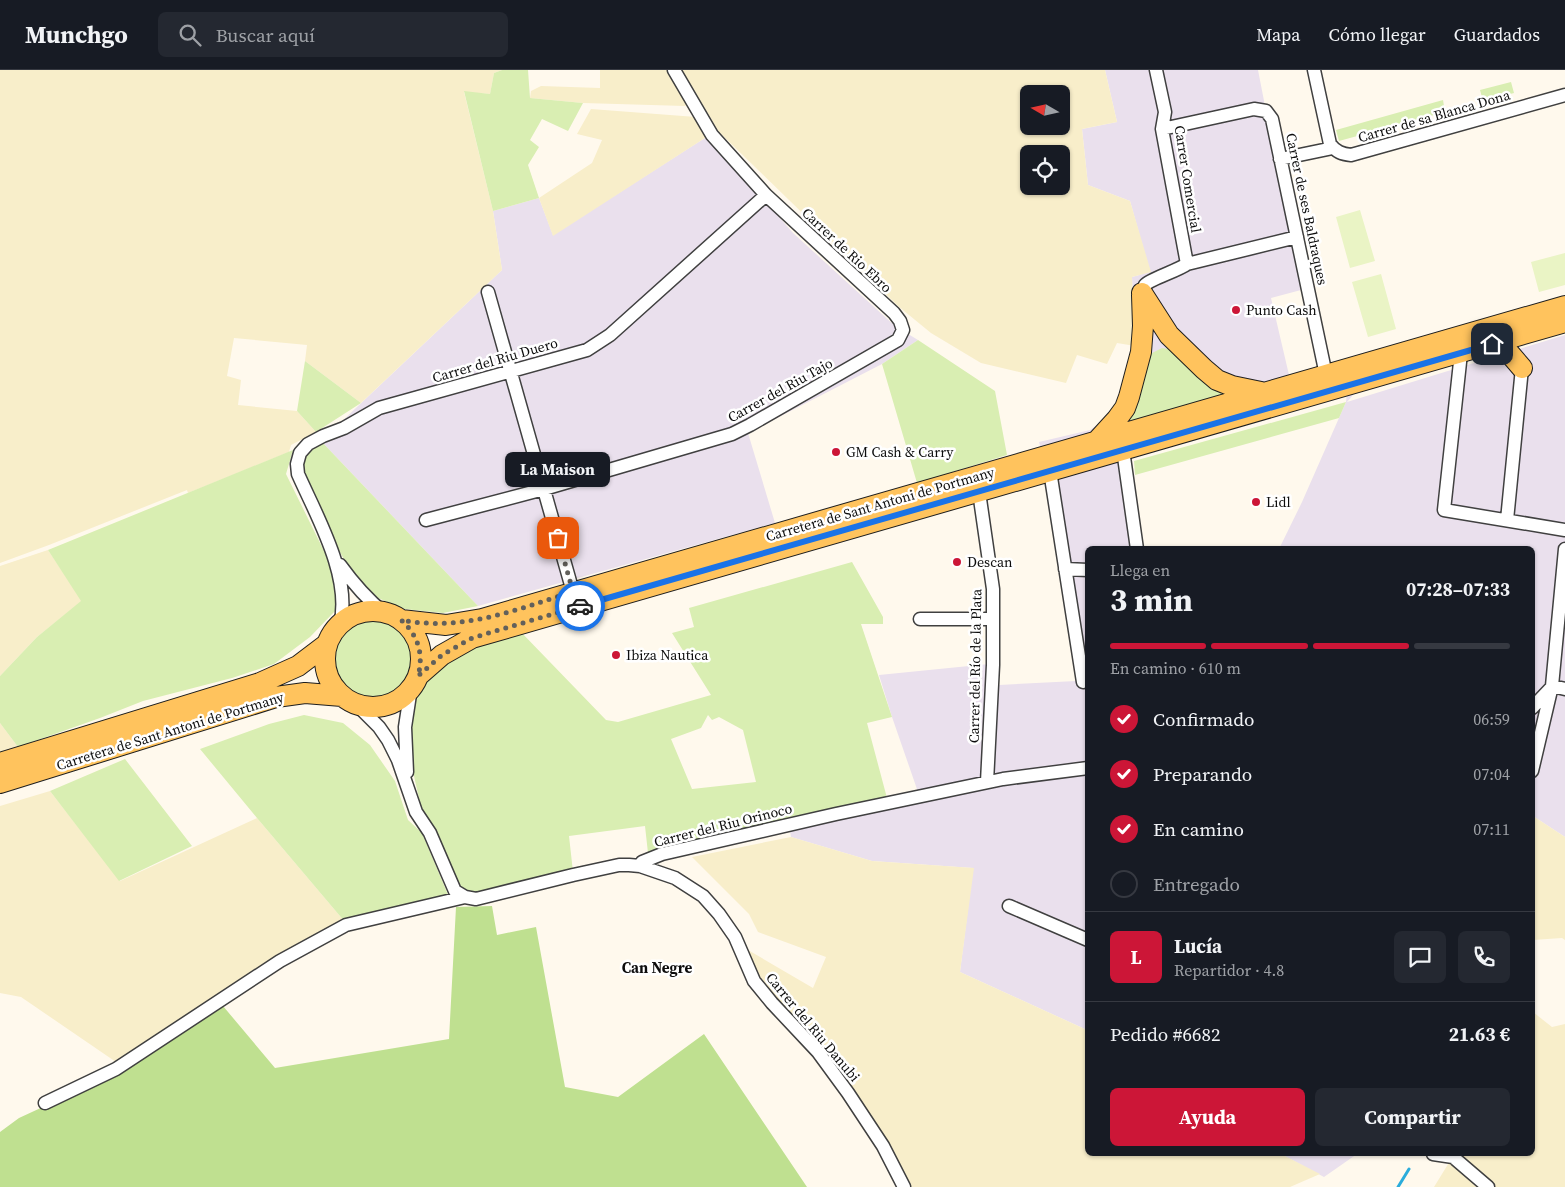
<!DOCTYPE html>
<html lang="es">
<meta charset="utf-8">
<style>
:root{--surface:#171b24;--page:#242831;--text:#f1f3f6;--muted:#9ea1a6;--line:#363941;--accent:#cc1637}
body{margin:0;font-family:"Source Serif 4",serif;background:var(--page);color:var(--text);height:100vh;display:flex;flex-direction:column;font-size:19px;white-space:nowrap}
*{box-sizing:border-box;margin:0}
p{font-size:16px;color:var(--muted)}
.icon{flex:none;width:28px;height:28px;fill:none;stroke:currentColor;stroke-width:2;stroke-linecap:round;stroke-linejoin:round}
.map{position:relative;flex:1;overflow:hidden}
.details{position:absolute;left:1085px;top:476px;width:450px;height:610px;display:flex;flex-direction:column;background:var(--surface);border-radius:8px;box-shadow:0 1px 4px #0004}
.details>*{flex:none}
.needle{width:32px;rotate:279deg}
.fabs{position:absolute;left:1020px;top:15px;display:grid;gap:10px}
.fabs a{display:grid;place-items:center;width:50px;height:50px;border-radius:8px;background:var(--surface);box-shadow:0 1px 4px #0004;font-size:25px}
.pin{position:absolute;display:grid;place-items:center;width:42px;height:42px;color:#fff;margin:-21px;border-radius:10px;box-shadow:0 2px 8px #0006}
.courier{position:absolute;display:grid;place-items:center;width:50px;height:50px;margin:-25px;border:4px solid #1a73e8;border-radius:50%;background:#fff;color:#222;box-shadow:0 1px 6px #0007}
.bubble{position:absolute;height:35px;border-radius:8px;background:var(--surface);box-shadow:0 1px 4px #0004;font-size:16px;font-weight:700;line-height:35px;text-align:center}
.summary em{font-style:normal;font-weight:700}
.summary div{display:flex;flex-direction:column-reverse}
.summary{display:flex;align-items:center;justify-content:space-between;height:85px;padding:0 25px}
h1{font-size:32px;font-weight:700;line-height:38px}
.bar{display:grid;grid-template-columns:repeat(4,1fr);gap:8px 5px;align-content:center;height:60px;padding:0 25px}
.bar i{height:6px;border-radius:4px;background:var(--line)}
.bar .on{background:var(--accent)}
.bar p{grid-column:span 4}
.line{display:flex;align-items:center;gap:12px;padding:0 25px;border-top:1px solid var(--line)}
.line div{flex:1}
.round{display:grid;place-items:center;flex:none;width:52px;height:52px;border-radius:8px;background:var(--page)}
ol{padding:0 25px;list-style:none}
li{display:flex;align-items:center;gap:15px;height:55px}
li p{margin-inline-start:auto}
li .icon{padding:5px;border-radius:50%;background:var(--accent);color:#fff;stroke-width:4}
li:last-child{color:var(--muted)}
li i{width:28px;height:28px;border:2px solid var(--line);border-radius:50%}
.cta{display:flex;gap:10px;margin-top:auto;padding:10px 25px}
.cta a{flex:1;height:58px;border-radius:8px;background:var(--accent);color:#fff;font-size:20px;font-weight:700;line-height:58px;text-align:center}
.cta a+a{background:var(--page);color:var(--text)}
header{display:flex;align-items:center;gap:30px;box-sizing:border-box;height:70px;padding:0 25px;background:var(--surface);border-bottom:1px solid var(--line)}
header strong{font-size:24px}
nav{display:flex;gap:28px;margin-inline-start:auto;font-size:18px}
.search{width:350px;height:45px;background:var(--page);display:flex;align-items:center;gap:12px;box-sizing:border-box;padding:0 18px;border-radius:8px;color:var(--muted);font-size:19px}
.map>svg:first-child{display:block}
.industrial{fill:#eae0ed}
.farmland{fill:#f8eeca;fill-rule:evenodd}
.green{fill:#d9eeb2;fill-rule:evenodd}
.forest{fill:#bfe090}
.pitch{fill:#eaf4c5}
.lines{fill:none;stroke-linecap:round;stroke-linejoin:round}
.stream{stroke:#2bacdb;stroke-width:3}
.minor-casing{stroke:#404040;stroke-width:15}
.primary-casing{stroke:#1e1e1e;stroke-width:22}
.minor{stroke:#fff;stroke-width:12}
.primary{stroke:#ffc35d;stroke-width:20}
.done{stroke:#62605b;stroke-width:5;stroke-dasharray:0 9}
.route{stroke:#1a73e8;stroke-width:6}
.poi-dot{fill:#cc1637;stroke:#fff;stroke-width:2}
.labels{text-anchor:middle;stroke-width:5;stroke-linejoin:round;paint-order:stroke}
.street-label{font-size:14px;fill:#0d0d0d;stroke:#fff}
.poi-label{font-size:14px;fill:#0d0d0d;stroke:#fff;text-anchor:start}
.neighbourhood-label{font-size:15px;font-weight:bold;fill:#0d0d0d;stroke:#fff}
</style>
<header>
<strong>Munchgo</strong>
<div class="search"><svg class="icon" aria-label="search" viewBox="0 0 24 24"><circle cx="10" cy="10" r="6"/><path d="M15 15l6 6"/></svg>Buscar aquí</div>
<nav><a>Mapa</a><a>Cómo llegar</a><a>Guardados</a></nav>
</header>
<div class="map">
<svg width="1565" height="1117" viewBox="0 0 1565 1117">
<rect width="100%" height="100%" fill="#fff9ed"/>
<!-- industrial -->
<path class="industrial" d="M1105,0H1258L1301,220L1271,228L1289,305L1358,289L1365,311L1347,332L1565,265V767L1533,746L1532,479H1279L1302,432L1346,332L1347,322L1131,385L1143,479H1088L1087,960L960,902L973,798L872,791L791,767L788,748L918,722L892,647L879,605L989,594L999,615L1076,611L1051,417L1039,372L1090,360L1114,342L1135,276L1132,207L1150,202L1130,131L1088,115L1082,59L1117,52Z
M708,66L793,163L895,256L918,270L882,294L748,363L775,453L478,536L321,371L502,200L493,141L539,128L553,165Z
M1281,1084H1357L1324,1107Z"/>
<!-- farmland -->
<path class="farmland" d="M0,0H502L494,3L490,24L464,22L493,141L502,200L361,333L305,291L307,275L234,268L227,306L241,310L238,335L297,341L316,362L291,375L289,382L188,423L187,420L49,475L0,493Z
M600,0H667L688,33L685,36L583,33L530,28L531,21L541,16L600,18Z
M682,0H1105L1117,52L1082,59L1088,115L1130,131L1151,202L1132,207L1135,276L1117,273L1107,294L1077,285L1066,313L981,293L931,263L898,236L719,62ZM1029,24H1061V56H1029ZM1029,84H1061V116H1029Z
M591,39L696,47L708,66L553,166L539,128L592,93L602,70L577,64Z
M48,480L82,531L37,567L0,606V496Z
M0,653L18,677L0,684Z
M50,721L120,811L257,748L345,852L116,992L21,927L0,923V736Z
M1533,746L1565,767V870L1562,868L1533,870Z
M791,767L872,791L974,798L960,902L1087,960L1088,1084H1281L1320,1104L1290,1117H910L888,1072L836,996L773,931L756,906L748,880L813,918L826,887L758,862L749,844L692,787Z
M1533,942L1552,957L1565,954V1117H1485L1453,1087L1433,1084H1532Z
M1450,1091L1480,1117H1434Z"/>
<!-- green -->
<path class="green" d="M502,0H528L530,28L583,33L568,61L542,49L530,70L539,77L528,95L539,128L493,141L464,21L490,24L494,3Z
M1511,12L1514,23L1483,31L1480,20Z
M1443,30L1445,42L1339,71L1336,60Z
M918,270L995,321L1007,385L917,413L882,294Z
M1162,278L1174,280L1237,322L1117,358L1150,284Z
M305,291L361,333L316,362L297,341Z
M1346,332L1339,348L1135,405L1134,391Z
M321,371L478,536L443,543L404,539L378,528L351,502L336,475L302,399C301,386 310,379 321,371Z
M293,380L286,404L325,483L335,511L336,540L310,567L274,594L232,608L143,631L100,648L18,677L0,653V606L37,567L81,531L48,480Z
M852,492L883,547V554H861L892,647L867,653L887,728L767,753L648,783L645,756L569,766L573,802L475,826L466,823L459,815L422,742L414,706L410,664L416,627L429,605L466,578L519,560L606,650L618,652L711,625L672,563L694,557L689,538ZM708,645L712,650L719,647L743,660L756,712L692,719L671,669L701,658Z
M334 589a39 39 0 1 1 78 0a39 39 0 1 1-78 0Z
M304,645L343,653L370,675L395,711L408,750L422,763L449,827L345,852L257,748L200,679L269,654Z
M125,689L192,776L119,811L50,721Z"/>
<!-- forest -->
<path class="forest" d="M492,836L497,865L536,857L565,1017L618,1027L704,964L807,1117H0V1062L19,1048L125,999L223,936L275,998L449,969L456,837Z"/>
<!-- pitch -->
<path class="pitch" d="M1360,140L1375,191L1350,198L1336,147Z
M1565,183V215L1539,222L1531,192Z
M1381,204L1396,259L1368,267L1352,212Z"/>
<g class="lines">
<!-- stream -->
<path class="stream" d="M1398,1117L1409,1099"/>
<defs>
<path id="minor" d="M1156,0L1165,42L1162,59L1187,194
M1314,0L1330,74C1336,82 1342,84 1351,85L1565,25
M1162,59L1254,39L1266,41L1272,49L1326,305
M1280,89L1333,78
M488,222L573,522
M1142,223C1143,220 1144,217 1145,215C1150,209 1177,201 1187,194L1297,167
M1461,283L1444,440L1565,460
M1123,380L1137,479
M1050,401L1083,612
M979,422L993,519V595L987,712
M426,450L544,419L732,364L750,355L898,270L903,260L900,251L894,243L766,125L712,65L674,0
M1507,450L1522,298
M340,495C353,513 367,529 384,543
M1065,499L1088,500
M920,549H993
M340,555C352,507 317,447 298,404L297,394L300,383L308,374L323,366L344,358L379,338L587,280L610,265L766,125
M1552,616L1565,619
M357,635L379,657L388,670L398,690L416,742L430,763L455,821L465,827L476,829L573,805L619,795H629L640,796L675,808L703,826L719,844L735,867L754,911L772,933L818,982L848,1023L883,1076L904,1117
M1532,638L1551,618
M1532,701L1552,616L1565,479
M407,702L405,657L411,618
M640,796L642,792L662,784L836,744L1003,709L1088,698
M1009,836L1088,870
M45,1033L116,999L280,891L346,855L465,827
M1433,1084L1453,1087L1488,1117"/>
<path id="primary" d="M1142,223L1169,265L1204,299L1217,310L1232,316L1261,322
M1492,274L1510,284L1522,298
M1096,372L1117,349L1125,338L1129,327L1141,282L1143,256L1142,225
M325 589a48 48 0 1 1 96 0a48 48 0 1 1-96 0Z
M401,550L446,555L482,549L1565,236
M418,606L442,585L472,568L1565,252
M0,693L260,613L298,596L327,574
M0,713L276,627L305,623L342,626"/>
</defs>
<!-- minor casing -->
<use href="#minor" class="minor-casing"/>
<!-- primary casing -->
<use href="#primary" class="primary-casing"/>
<!-- minor -->
<use href="#minor" class="minor"/>
<!-- primary -->
<use href="#primary" class="primary"/>
</g>
<g class="lines">
<!-- done -->
<path class="done" d="M558,468L573,522C514,540 464,562 401,550C418,565 424,584 418,606L442,585L472,568L580,536"/>
<!-- route -->
<path class="route" d="M580,536L1492,274"/>
</g>
<!-- markers -->
<g class="poi-dot">
<circle cx="1236" cy="240" r="5"/>
<circle cx="836" cy="382" r="5"/>
<circle cx="1256" cy="432" r="5"/>
<circle cx="957" cy="492" r="5"/>
<circle cx="616" cy="585" r="5"/>
</g>
<g class="labels">
<!-- street labels -->
<g class="street-label">
<text transform="translate(1434 46) rotate(-16)" y="5">Carrer de sa Blanca Dona</text>
<text transform="translate(1188 109) rotate(81)" y="5">Carrer Comercial</text>
<text transform="translate(1307 139) rotate(78)" y="5">Carrer de ses Baldraques</text>
<text transform="translate(847 180) rotate(43)" y="5">Carrer de Rio Ebro</text>
<text transform="translate(495 290) rotate(-16)" y="5">Carrer del Riu Duero</text>
<text transform="translate(780 320) rotate(-29)" y="5">Carrer del Riu Tajo</text>
<text transform="translate(880 434) rotate(-16)" y="5">Carretera de Sant Antoni de Portmany</text>
<text transform="translate(975 596) rotate(-89)" y="5">Carrer del Río de la Plata</text>
<text transform="translate(170 661) rotate(-17)" y="5">Carretera de Sant Antoni de Portmany</text>
<text transform="translate(723 755) rotate(-14)" y="5">Carrer del Riu Orinoco</text>
<text transform="translate(813 957) rotate(50)" y="5">Carrer del Riu Danubi</text>
</g>
<!-- poi labels -->
<g class="poi-label">
<text x="1246" y="245">Punto Cash</text>
<text x="846" y="387">GM Cash &amp; Carry</text>
<text x="1266" y="437">Lidl</text>
<text x="967" y="497">Descan</text>
<text x="626" y="590">Ibiza Nautica</text>
</g>
<!-- neighbourhood labels -->
<g class="neighbourhood-label">
<text x="657" y="903">Can Negre</text>
</g>
</g>
</svg>
<div class="fabs">
<a><svg class="needle" viewBox="-14 -14 28 28"><path d="M0-13l5 13h-10z" fill="#e53935"/><path d="M0 13l5-13h-10z" fill="#9ea1a6"/></svg></a>
<a><svg class="icon" aria-label="locate" viewBox="0 0 24 24"><circle cx="12" cy="12" r="6"/><path d="M12 2v4M12 18v4M2 12h4M18 12h4"/></svg></a>
</div>
<div class="pin" style="left:558px;top:468px;background:#ea580c"><svg class="icon" aria-label="bag" viewBox="0 0 24 24"><path d="M5 8h14l-1 12H6zM9 8a3 3 0 0 1 6 0"/></svg></div>
<div class="pin" style="left:1492px;top:274px;background:#1f2937"><svg class="icon" aria-label="home" viewBox="0 0 24 24"><path d="M3 11l9-7 9 7M6 9v11h12V9"/></svg></div>
<div class="courier" style="left:580px;top:536px"><svg class="icon" aria-label="car" viewBox="0 0 24 24"><path d="M5 17H2v-5l4-1 3-4h7l3 4 3 1v5h-3M9 17h6M6 11h13"/><circle cx="7" cy="17" r="2"/><circle cx="17" cy="17" r="2"/></svg></div>
<div class="bubble" style="left:505px;top:382px;width:105px">La Maison</div>
<section class="details">
<div class="summary"><div><h1>3 min</h1><p>Llega en</p></div><em>07:28–07:33</em></div>
<div class="bar"><i class="on"></i><i class="on"></i><i class="on"></i><i></i><p>En camino · 610 m</p></div>
<ol>
<li><svg class="icon" aria-label="check" viewBox="0 0 24 24"><path d="M5 12l5 5 9-10"/></svg>Confirmado<p>06:59</p></li>
<li><svg class="icon" aria-label="check" viewBox="0 0 24 24"><path d="M5 12l5 5 9-10"/></svg>Preparando<p>07:04</p></li>
<li><svg class="icon" aria-label="check" viewBox="0 0 24 24"><path d="M5 12l5 5 9-10"/></svg>En camino<p>07:11</p></li>
<li><i></i>Entregado</li>
</ol>
<div class="line" style="height:90px"><b class="round" style="background:var(--accent);color:#fff">L</b><div><b>Lucía</b><p>Repartidor · 4.8</p></div><a class="round"><svg class="icon" aria-label="chat" viewBox="0 0 24 24"><path d="M4 5h16v11H9l-5 4z"/></svg></a><a class="round"><svg class="icon" aria-label="phone" viewBox="0 0 24 24"><path d="M5 4h4l2 5-3 2q2 4 5 5l2-3 5 2v4C11 20 4 13 5 4z"/></svg></a></div>
<div class="line" style="height:65px"><div>Pedido #6682</div><b>21.63 €</b></div>
<div class="cta"><a>Ayuda</a><a>Compartir</a></div>
</section>
</div>
